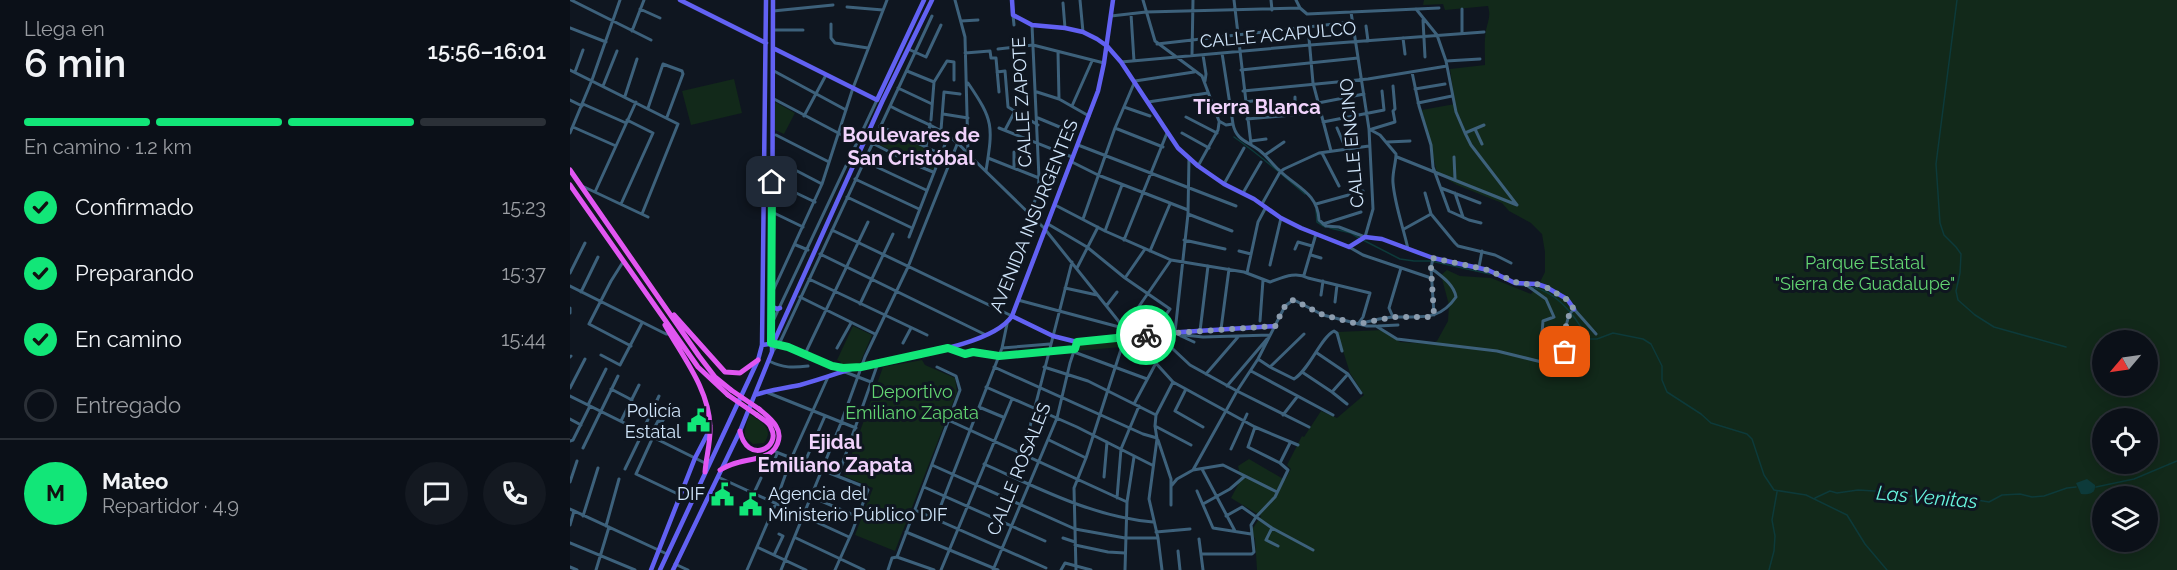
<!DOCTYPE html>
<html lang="es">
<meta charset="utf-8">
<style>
:root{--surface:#0b1018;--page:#141921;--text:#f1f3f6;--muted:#9a9da2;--line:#2b3037;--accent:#12e678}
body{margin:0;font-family:Raleway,sans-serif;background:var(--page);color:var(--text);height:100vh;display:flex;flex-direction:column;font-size:22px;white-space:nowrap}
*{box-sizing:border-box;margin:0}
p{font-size:20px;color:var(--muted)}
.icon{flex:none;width:33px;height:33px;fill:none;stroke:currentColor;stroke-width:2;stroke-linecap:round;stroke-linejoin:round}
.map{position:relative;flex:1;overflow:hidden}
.sheet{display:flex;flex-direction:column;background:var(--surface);width:570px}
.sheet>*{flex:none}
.needle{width:39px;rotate:241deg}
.fabs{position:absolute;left:1522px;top:330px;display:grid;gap:12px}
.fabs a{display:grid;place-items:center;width:66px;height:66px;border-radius:50%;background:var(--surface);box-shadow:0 3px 15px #0003,0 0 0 2px var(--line);font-size:30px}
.pin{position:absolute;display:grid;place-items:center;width:51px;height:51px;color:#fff;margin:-26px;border-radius:12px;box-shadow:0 3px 9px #0006}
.courier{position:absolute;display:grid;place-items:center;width:60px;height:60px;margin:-30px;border:4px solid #12e678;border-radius:50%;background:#fff;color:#222;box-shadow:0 2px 8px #0007}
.summary em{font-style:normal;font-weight:600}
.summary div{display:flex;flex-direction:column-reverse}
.summary{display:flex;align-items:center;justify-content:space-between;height:102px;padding:0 24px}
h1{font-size:39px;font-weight:600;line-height:45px}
.bar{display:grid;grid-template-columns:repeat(4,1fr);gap:9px 6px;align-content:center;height:72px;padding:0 24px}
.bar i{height:8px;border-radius:4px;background:var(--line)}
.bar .selected{background:var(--accent)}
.bar p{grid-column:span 4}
.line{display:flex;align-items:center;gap:15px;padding:0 24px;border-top:2px solid var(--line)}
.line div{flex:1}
.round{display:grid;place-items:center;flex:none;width:63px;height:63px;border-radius:32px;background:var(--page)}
ol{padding:0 24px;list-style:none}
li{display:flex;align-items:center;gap:18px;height:66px}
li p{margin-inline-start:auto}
li .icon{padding:6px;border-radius:50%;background:var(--accent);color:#111;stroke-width:4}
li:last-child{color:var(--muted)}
li i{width:33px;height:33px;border:3px solid var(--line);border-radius:50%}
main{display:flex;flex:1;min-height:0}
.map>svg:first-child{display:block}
.green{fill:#12291a;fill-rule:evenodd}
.water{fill:#0d3a3a}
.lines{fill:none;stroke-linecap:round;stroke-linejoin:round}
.stream{stroke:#0d3a3a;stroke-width:1.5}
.minor{stroke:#3d617b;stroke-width:3}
.major{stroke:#6261f3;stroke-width:4.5}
.highway{stroke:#e256f2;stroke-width:5}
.highway-bridge{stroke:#e256f2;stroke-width:5}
.done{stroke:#8d9dae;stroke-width:6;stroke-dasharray:0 10.8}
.route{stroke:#12e678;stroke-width:8}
.labels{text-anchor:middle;stroke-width:6;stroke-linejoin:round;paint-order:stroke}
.street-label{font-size:18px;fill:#d1e6fb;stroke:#0f1620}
.park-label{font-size:18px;fill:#63d572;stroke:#0f1620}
.poi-label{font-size:18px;fill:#d1e6fb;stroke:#0f1620;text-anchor:end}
.neighbourhood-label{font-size:20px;font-weight:bold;fill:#f1d3fc;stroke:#0f1620}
.water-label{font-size:20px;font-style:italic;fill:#67f3dd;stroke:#0f1620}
</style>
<main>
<section class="sheet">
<div class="summary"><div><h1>6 min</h1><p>Llega en</p></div><em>15:56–16:01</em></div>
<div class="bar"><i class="selected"></i><i class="selected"></i><i class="selected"></i><i></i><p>En camino · 1.2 km</p></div>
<ol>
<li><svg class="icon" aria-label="check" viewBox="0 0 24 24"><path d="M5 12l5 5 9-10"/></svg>Confirmado<p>15:23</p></li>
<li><svg class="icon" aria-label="check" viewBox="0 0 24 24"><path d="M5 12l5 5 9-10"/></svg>Preparando<p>15:37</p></li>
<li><svg class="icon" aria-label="check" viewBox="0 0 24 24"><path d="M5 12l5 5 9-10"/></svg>En camino<p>15:44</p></li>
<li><i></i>Entregado</li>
</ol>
<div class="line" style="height:108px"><b class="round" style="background:var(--accent);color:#111">M</b><div><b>Mateo</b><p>Repartidor · 4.9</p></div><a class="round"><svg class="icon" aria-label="chat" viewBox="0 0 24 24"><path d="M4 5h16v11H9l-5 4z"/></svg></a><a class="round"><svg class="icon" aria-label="phone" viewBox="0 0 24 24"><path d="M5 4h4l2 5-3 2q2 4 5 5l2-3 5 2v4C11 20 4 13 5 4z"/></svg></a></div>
</section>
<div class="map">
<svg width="1607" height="570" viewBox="0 0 1607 570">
<rect width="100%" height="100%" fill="#0f1620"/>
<!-- green -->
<path class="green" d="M854,0H1607V570H687L685,539L681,531L691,516L661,498L671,479L668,466L679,459L715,480L721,469L717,465L732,436L734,437L751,411L767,418L794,395L780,373L767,332L814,330L830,342L861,344L867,341L878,321L879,305L871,275L877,270L890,276L921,278L961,294L968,286L975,272V252L972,234L961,223L939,211L932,203L887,185L867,173L852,110L885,104L880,69L915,65C915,54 914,41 916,30C918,21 921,16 918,6L875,10L873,4L853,5ZM1533,340H1578V386H1533ZM1533,418H1578V464H1533ZM1533,496H1578V542H1533Z
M164,79L172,113L121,125L112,91Z
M205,102L225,113L214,134L205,130Z
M314,130L369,154L363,170L308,144Z
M283,326L302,335L290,363L283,366H269L271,362L267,360Z
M552,338L551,347L506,351L507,344Z
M352,360L355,365L385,378L387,392L325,551L285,535L303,488L274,476L313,367Z
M179,414C191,421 205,429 194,443L183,444L175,437V430Z"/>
<!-- water -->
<path class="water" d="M1517,479L1525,485C1526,494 1518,495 1511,494L1506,483Z"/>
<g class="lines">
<!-- stream -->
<path class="stream" d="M1387,0L1366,164L1370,223L1374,235L1386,247L1391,254L1390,273L1386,291L1388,300L1405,315L1424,327L1496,347
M664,137C689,154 711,174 735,194
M746,210L747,222L755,227
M760,228L781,233L789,238
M793,240L830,259L844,261H861L920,274
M947,285L957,286
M962,287C988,292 1006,317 1018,339H1027L1043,333L1073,339L1081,344L1092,366V380L1097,392L1131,414L1141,423L1177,434L1182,439L1194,475L1204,490L1236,495L1277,515L1295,544L1317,570
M1526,487L1564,479L1607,461
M1245,498L1260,491L1267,493L1288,490L1320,492L1331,496H1346L1371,501L1407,500L1419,502L1432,495L1450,494L1462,497L1474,496L1497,488L1506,487
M1199,570L1204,551L1205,536L1202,520L1207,492"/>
<!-- minor -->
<path class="minor" d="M1,0L81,40
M385,0L395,37L398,153
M510,0L513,32
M573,0L585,41L632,76L649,121L656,125L663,124
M664,0L681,144
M701,0L702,10
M726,0L730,8
M493,3L495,28
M277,7L313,10
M730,8L737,14L869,8
M70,9L90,18
M846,9L867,35L876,61L886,112L895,133L901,145L947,205
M892,9V33
M203,11L263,5
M561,14L564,61
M443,15L444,25
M541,16L576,12L730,8
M853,20L855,57
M391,21L408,20
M261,24V38L265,43L298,48
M796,26L798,41
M738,27L743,83L761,151
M0,28L36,42
M203,30H233
M62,31L74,0
M833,38L835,54
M587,44L782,22
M338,49L356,57L371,25
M428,49L463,45L534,63
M488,52L489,99
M395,53L420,51L421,58H426L429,92
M652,53L663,124C666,140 677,141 689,150C697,156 702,164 709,170C726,187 748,193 749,220L756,226L769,227L795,237L803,209L799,129L781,12
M622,55L623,0
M633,55L636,74L635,81
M876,61L910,59
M551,62L740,45L914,32
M0,70L108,124L72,214
M671,70L788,58
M204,71L276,110
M337,71L364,82
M5,72L13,50
M427,72L435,71L438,107L468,125
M842,72L849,106L861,145L863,167L879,211L899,220L911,223
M398,83C424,121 423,126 416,171
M33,86L47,51
M328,88L362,104
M845,89L875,84
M673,91L798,79L877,66
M467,92L489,99L519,116
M55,96L67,59
M725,97V115
M204,99L287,143
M0,100L12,106
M700,101L701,117
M578,102L638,93
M675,102L690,100
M748,103L794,94
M848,103L882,96
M13,104L56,123
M320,106C349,122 376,127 398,154L474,228L554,328L603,382L685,427L728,445
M502,106L522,61
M554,107L580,116
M78,108L93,64L112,71L113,74L97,117
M373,114L398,118
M234,116L256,75
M616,117L647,133
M468,118L492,128
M677,119L733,114
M361,120L364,82L377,61L384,62V80
M753,122L814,110L812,91
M310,126L371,154
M3,127L46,146
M429,128L502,157
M545,128L593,147
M767,128L776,149
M799,129L810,135L826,154C826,163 822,173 823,183C825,206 833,226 838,249
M802,129L825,122L823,111L825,109L823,86
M905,129L912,144
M371,130L374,92L390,94
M435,130L445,111
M0,133L22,80L50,0
M612,133L639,148
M895,133L914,125
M206,135L259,162
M681,141L696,139
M817,142L840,141
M302,143L339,162L363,172
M508,145L666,206
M356,147L360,124
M444,152V168
M752,153L769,186
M695,155L714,142
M827,157L947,205
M884,157L885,179
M418,158L469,178
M619,158L618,214L605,332L611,336L614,335L633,337L700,335
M206,160L252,184
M294,161L356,190
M502,162L528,175L618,210
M628,166L648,130L649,123
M285,179L349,209
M203,182L245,202
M654,184L674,148
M12,186L78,217
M871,188L910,203
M25,192L66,102
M673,193L691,162
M855,193L861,214L885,243L888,246L925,255L941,263
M885,193L893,217
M277,197L342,228
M51,204L83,133L57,120
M692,204L710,172L714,169L749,153L799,146
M746,204L793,191
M485,205L535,231L601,260L674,272L700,282C712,278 725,271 738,278L800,293L793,317L788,324
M202,212L233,227
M460,213L468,193L469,178L462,25
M618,214L662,231
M513,219L545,128L565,81L624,72
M478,224L517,247L555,278L600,309L582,334
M753,224L791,212
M834,229L861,214
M262,230L442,316
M535,231L552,185
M339,237L379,134
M554,240L597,133
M614,240L655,249
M226,245L238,250
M779,247L793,255L861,278
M725,249L728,242L742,246
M580,251L600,204
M669,251L681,254
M250,254L416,335
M741,255L751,258
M863,258L861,268L864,315
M53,262L41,281L19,324L61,346
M700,265L711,218
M909,267L912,251
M507,268L528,227
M0,273L15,243
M677,273L688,222L696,207
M734,275L746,234
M555,278L575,249
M239,279L357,335
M955,284L976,299L984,317L973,321L971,346
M0,286L96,334H100
M495,288L527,295
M203,291L252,184L283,88L317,0
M11,292L28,257
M751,295L753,281
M230,297L305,334
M448,300L553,328
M765,302L767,285
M290,304L323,234
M537,305L547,292
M0,308V313
M823,317L819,308L831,268
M203,321L307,100
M690,321L693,280
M791,323C802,321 814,317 825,317C850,316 869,322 886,297C884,284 871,276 861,268
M808,326L828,325
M554,328L601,260
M651,329L659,269
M630,331L638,266
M588,335L620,365L667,391L739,427
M611,336L624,342
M333,343L341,328
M267,348L281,323
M378,348L390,354L403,352L429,356L505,349
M432,348L480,344
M203,351L211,340L362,16
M504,352L577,379
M747,353L778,374L791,393
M235,354L298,222
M31,355L50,365L72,323
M994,355C996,341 993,319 1004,309L1026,334
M0,357L1,356
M688,359L700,367L724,379C740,369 751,337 764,331L767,333L772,351
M199,361C213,368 223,368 238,366
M424,367L573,434L587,438
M474,367L518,381L586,415
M700,367L734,334
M681,371L763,415
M275,372L301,382
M732,372L762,392L777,404
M636,374L668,337
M657,386L697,339
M416,387L507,427L582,465
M0,388L15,359
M41,389L62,400
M616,389L605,411L633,427
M196,392L286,428
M762,392L778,374
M0,396L135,463
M564,404L586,363
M18,405L36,369
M409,407L433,417
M713,415L727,397
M0,419L11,425
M378,420L557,502
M51,421L69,385
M585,426L621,445
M72,432L89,396
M80,436L88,421L92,422L102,403
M83,437L66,474L110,495
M479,440L516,458
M588,440L601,479V505
M0,441L3,440L20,406
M13,448L48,376
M661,449L677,414
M206,452L295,487L298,490L282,532L265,570
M453,454L502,262
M710,463L720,443
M234,464L255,416
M414,464C468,488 523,517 583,522
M362,465L505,529L555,538H588
M202,466L207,454
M55,469L73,432
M632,469L665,531
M623,470L653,465L707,492
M268,476L308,363
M148,477L279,537
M534,477L537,442
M0,482L7,461
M602,485L607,479L623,470L667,391L688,359L715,306L722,301H726L753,315L797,326H806L827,339L927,351L1000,369L1014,370
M354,487L475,541
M210,490L221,459L258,377
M627,491L643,528L681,534
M184,493L191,478
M242,497L288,517
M547,498L551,449L569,406
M633,504L660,489L675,476
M0,509L97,554
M345,510L476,568
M13,516L28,468
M656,516L672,507L702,528L743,550
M366,518L432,348L437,324
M0,525L4,511
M36,526L49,479
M702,528L696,540L708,546
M336,532L428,570
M586,532L620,529
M226,538L294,570
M493,538L505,542
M629,539L633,570
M0,543L65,570
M505,545L538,552L555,553
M187,547L236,570
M608,551L610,570
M631,554H682L684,552L681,525L686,517L705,497L718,470L710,463L678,447L685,427
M204,555L213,536L209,534
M327,557L364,570
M105,564L118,570
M0,567L7,570
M26,570L39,527
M177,570L206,503
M211,570L271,423L295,357L338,267L388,142
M318,570L322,558L327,557L390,390L386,376L367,367
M371,570L442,399
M423,570L487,418L500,363L507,342
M491,570L495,563L521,570
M506,570L504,488L516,458L555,337L554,330
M555,570L557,502L564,457
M592,570L588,538L579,499L587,439L585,426L586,415L603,382"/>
<!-- major -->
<path class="major" d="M110,0L196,43
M442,0L443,15L462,25L495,28L513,32L527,39L537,46L551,62L608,148L628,166L654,184L684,199L711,218L731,228L779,247L795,237L812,239L863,258L918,270L945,283L967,284L976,287L997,299L1004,309
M203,48L307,100L354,0
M201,306L207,309L210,308
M442,316L483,336L507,342L596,333L706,326
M192,345L206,343L262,366L282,367
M202,346L312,102L362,0
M185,395C199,390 215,388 230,385C249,380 268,373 287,367C324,357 421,348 442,316L528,91L534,63L543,0
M81,570L125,458L139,431
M90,570L188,360L192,345L196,0
M103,570L170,431L202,352L203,0"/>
<!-- highway -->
<path class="highway" d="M0,170L129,356L145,377L161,390
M0,185L128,367L158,395
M104,315L155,372L170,373L188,360
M95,325C112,356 139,389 140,426C141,442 136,457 135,472
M170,431C177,465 212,448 201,428C199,422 192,419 187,415
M150,470C166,460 177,462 194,456C207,452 213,437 206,426C202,419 195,414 189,409"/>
<!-- highway-bridge -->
<path class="highway-bridge" d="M161,390L189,409
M158,395L187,415"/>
</g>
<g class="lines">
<!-- done -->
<path class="done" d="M576,335L706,326C710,316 713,303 724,300L753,315L788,324L823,317H861L864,315L861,268L863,258L918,270L950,284H967L976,287L996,299L1004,309C993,318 996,339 995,352"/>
<!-- route -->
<path class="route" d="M202,182L201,343L218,347L262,366L273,368L291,367L378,348L395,354L403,352L429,356L505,349L507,342L576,335"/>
</g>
<!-- icons -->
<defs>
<symbol id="civic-bare" viewBox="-9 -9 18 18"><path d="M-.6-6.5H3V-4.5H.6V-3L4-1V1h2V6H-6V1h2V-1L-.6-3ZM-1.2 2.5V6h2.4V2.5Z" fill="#12e678" stroke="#0f1620" stroke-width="2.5" paint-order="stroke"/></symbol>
</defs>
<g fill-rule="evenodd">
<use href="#civic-bare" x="112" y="404" width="33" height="33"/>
<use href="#civic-bare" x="136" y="478" width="33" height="33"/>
<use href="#civic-bare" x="164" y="488" width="33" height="33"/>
</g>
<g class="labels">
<!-- street labels -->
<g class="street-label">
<text transform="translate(708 35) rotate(-5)" y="6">CALLE ACAPULCO</text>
<text transform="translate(452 102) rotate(-93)" y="6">CALLE ZAPOTE</text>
<text transform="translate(782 143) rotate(-95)" y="6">CALLE ENCINO</text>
<text transform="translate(464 216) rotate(-68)" y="6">AVENIDA INSURGENTES</text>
<text transform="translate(449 469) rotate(-68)" y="6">CALLE ROSALES</text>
</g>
<!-- park labels -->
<g class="park-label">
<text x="1295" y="269">Parque Estatal<tspan x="1295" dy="21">"Sierra de Guadalupe"</tspan></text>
<text x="342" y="398">Deportivo<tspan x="342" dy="21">Emiliano Zapata</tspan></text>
</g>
<!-- poi labels -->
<g class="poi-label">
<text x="111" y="417">Policía<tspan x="111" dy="21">Estatal</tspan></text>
<text x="135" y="500">DIF</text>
<text x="198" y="500" text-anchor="start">Agencia del<tspan x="198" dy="21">Ministerio Público DIF</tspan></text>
</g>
<!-- neighbourhood labels -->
<g class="neighbourhood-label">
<text x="687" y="114">Tierra Blanca</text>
<text x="341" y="142">Boulevares de<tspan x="341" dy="23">San Cristóbal</tspan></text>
<text x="265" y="449">Ejidal<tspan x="265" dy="23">Emiliano Zapata</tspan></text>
</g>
<!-- water labels -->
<g class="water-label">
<text transform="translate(1357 497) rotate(5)" y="7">Las Venitas</text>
</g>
</g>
</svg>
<div class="fabs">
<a><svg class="needle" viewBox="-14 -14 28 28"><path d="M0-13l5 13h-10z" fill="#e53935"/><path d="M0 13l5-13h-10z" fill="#9a9da2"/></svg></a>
<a><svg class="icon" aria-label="locate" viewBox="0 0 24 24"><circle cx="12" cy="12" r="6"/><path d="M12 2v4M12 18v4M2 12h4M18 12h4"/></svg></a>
<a><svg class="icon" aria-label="layers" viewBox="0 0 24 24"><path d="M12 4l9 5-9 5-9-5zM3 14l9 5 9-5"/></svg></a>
</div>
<div class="pin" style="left:995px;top:352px;background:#ea580c"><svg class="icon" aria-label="bag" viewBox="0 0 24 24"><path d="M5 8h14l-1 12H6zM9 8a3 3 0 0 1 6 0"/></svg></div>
<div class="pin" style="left:202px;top:182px;background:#1f2937"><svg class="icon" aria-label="home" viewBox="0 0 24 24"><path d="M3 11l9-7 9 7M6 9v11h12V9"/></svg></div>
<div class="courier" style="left:576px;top:335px"><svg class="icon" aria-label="bike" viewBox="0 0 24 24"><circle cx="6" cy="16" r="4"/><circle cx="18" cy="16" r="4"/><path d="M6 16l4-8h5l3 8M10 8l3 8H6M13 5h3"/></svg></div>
</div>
</main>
